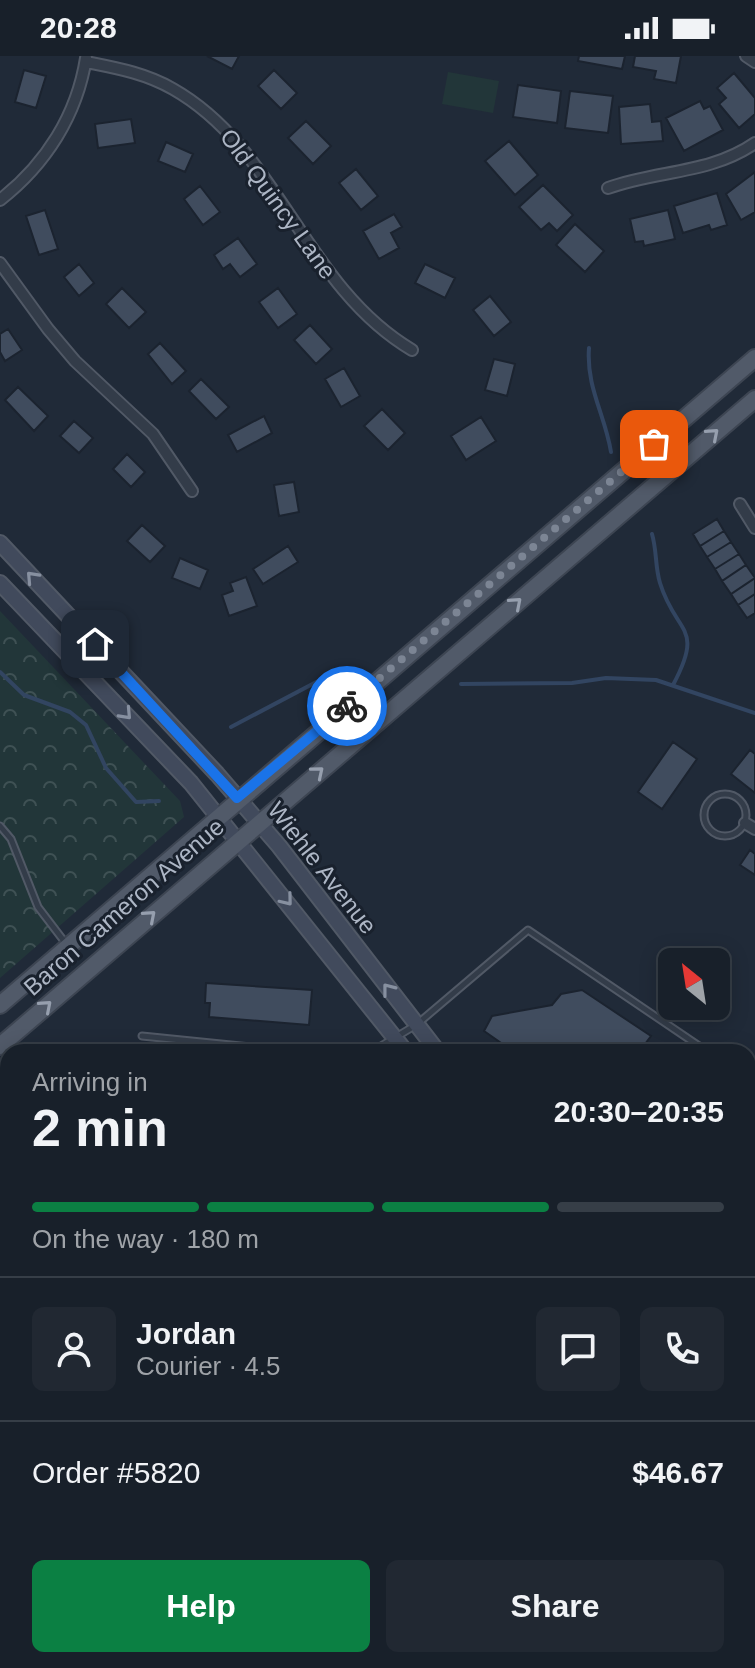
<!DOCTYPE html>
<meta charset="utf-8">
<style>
:root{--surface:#18202a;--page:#212832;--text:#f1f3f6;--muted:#9fa3a8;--line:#363e47;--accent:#0b8043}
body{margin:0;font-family:Helvetica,sans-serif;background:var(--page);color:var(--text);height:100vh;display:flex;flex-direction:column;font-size:30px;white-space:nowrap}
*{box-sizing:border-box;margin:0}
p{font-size:26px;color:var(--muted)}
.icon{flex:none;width:44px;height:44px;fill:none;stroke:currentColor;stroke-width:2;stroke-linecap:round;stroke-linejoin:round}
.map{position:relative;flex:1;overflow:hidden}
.panel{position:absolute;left:0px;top:988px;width:756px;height:624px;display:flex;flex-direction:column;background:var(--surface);border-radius:24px 24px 0 0;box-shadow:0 4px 20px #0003,0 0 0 2px var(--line)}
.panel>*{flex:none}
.needle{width:52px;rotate:330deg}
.buttons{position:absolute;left:658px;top:892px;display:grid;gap:16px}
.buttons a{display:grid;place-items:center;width:72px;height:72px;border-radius:12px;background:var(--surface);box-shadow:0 4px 20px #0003,0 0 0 2px var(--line);font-size:40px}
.pin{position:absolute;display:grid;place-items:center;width:68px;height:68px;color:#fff;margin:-34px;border-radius:16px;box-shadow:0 4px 12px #0006}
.courier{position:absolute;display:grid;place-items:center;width:80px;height:80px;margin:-40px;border:6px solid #1a73e8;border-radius:50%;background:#fff;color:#222;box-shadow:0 2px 10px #0007}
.headline em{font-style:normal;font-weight:600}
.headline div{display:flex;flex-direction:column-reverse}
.headline{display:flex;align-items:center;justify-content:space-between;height:136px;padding:0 32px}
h1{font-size:52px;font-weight:600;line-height:60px}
.bar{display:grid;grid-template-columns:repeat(4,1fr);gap:12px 8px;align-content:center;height:96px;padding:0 32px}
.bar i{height:10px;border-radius:6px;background:var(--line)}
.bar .active{background:var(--accent)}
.bar p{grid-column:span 4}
.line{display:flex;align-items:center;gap:20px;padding:0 32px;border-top:2px solid var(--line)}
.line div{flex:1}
.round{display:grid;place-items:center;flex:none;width:84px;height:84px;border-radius:12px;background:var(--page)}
.cta{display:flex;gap:16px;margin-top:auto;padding:16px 32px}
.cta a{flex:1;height:92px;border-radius:12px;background:var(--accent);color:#fff;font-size:32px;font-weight:600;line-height:92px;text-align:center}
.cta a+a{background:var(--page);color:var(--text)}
.status{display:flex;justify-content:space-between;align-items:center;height:56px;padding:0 40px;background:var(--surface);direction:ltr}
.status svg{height:22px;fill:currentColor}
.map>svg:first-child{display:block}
.forest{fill:url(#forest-crowns)}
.pitch{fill:#223639}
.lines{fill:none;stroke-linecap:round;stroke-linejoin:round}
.stream{stroke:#324561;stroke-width:4}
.building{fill:#404c5e;stroke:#1b232f;stroke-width:2}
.service-casing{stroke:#515966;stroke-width:9}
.minor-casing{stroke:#515966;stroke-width:14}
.tertiary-casing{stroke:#515966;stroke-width:16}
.secondary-casing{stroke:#515966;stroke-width:18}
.primary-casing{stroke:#3d4552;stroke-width:20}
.service{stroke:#333c49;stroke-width:5}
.minor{stroke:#333c49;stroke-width:10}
.tertiary{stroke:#333c49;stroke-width:12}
.secondary{stroke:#414a5c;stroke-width:14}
.primary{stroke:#515a69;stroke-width:16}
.oneway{stroke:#969fae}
.oneway2{stroke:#8790a0}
.done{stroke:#7c8594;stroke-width:8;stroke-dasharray:0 14.4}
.route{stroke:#1a73e8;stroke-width:10}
.labels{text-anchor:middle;stroke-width:6;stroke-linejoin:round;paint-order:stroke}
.street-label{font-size:24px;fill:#adb6c5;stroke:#19212d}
</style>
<div class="status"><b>20:28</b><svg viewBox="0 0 49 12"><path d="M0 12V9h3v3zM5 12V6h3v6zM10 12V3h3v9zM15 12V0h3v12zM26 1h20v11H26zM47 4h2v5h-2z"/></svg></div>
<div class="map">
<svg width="755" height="1612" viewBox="0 0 755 1612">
<defs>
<pattern id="forest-crowns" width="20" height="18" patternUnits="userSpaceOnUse" patternTransform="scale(2)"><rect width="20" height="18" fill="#223639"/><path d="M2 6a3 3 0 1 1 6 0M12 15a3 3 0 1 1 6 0" fill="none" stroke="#3f5154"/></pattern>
</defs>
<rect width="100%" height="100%" fill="#202a38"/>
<!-- forest -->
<path class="forest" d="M0,555L180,745L184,761L0,922Z
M587,1604H740L745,1612H587Z"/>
<!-- pitch -->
<path class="pitch" d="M448,16L499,25L493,57L442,48Z"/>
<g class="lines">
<!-- stream -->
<path class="stream" d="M589,292C586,331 605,359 611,396
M652,478C657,495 655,511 660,527C676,579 705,569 673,629
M0,616L24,639L70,656L86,669L106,712L136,746L159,745
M461,628L572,627L606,622L656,624L755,657
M231,671L341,613
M748,1310L755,1321"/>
</g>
<!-- building -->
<path class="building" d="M207,0H239L232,13Z
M579,0H625L622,13L578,5Z
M635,0H681L676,27L654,23L656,15L633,11Z
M24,14L46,20L36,52L15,46Z
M274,14L297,37L281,53L258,30Z
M734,17L755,42V58L739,72L719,48L726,42L717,32Z
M518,29L561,35L557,67L513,61Z
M570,35L613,40L608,77L565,72Z
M700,45L704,53L710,50L723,74L684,95L666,62Z
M650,48L652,66L661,65L663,85L621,88L619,51Z
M131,63L135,87L98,92L95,68Z
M306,65L331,90L313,108L288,82Z
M509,85L538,119L515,139L485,105Z
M166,86L193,98L185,116L158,105Z
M356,113L378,140L361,154L339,127Z
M755,116V156L741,164L726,138Z
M543,129L573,159L557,175L549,167L541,174L519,151Z
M200,130L220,156L203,169L184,143Z
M717,137L727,169L711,174L709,169L683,177L674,150Z
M45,154L58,193L39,199L26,160Z
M668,154L675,183L644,190L643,185L635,186L630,163Z
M394,158L402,171L391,177L399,192L379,203L363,175Z
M575,168L604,195L585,216L556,189Z
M238,182L257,208L240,221L230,208L223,213L214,199Z
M79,208L94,227L79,240L64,221Z
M425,208L455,222L445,242L415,227Z
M122,232L146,256L129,272L106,248Z
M278,232L297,258L278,272L259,246Z
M490,240L511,266L494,280L473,254Z
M310,269L332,293L316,308L294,284Z
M8,273L22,294L5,305L0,296V278Z
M160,287L186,315L172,328L148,298Z
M494,303L515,308L507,340L485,334Z
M344,312L360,340L341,351L325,323Z
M201,323L229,351L216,363L189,335Z
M18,331L48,360L34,375L5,344Z
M382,353L405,377L388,394L364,370Z
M264,360L272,377L237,396L228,379Z
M481,361L496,385L466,404L451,380Z
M74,365L93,382L79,397L60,380Z
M127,398L145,416L131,431L113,413Z
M294,426L299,456L279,460L274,429Z
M717,463L724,475L700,490L693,478Z
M142,469L165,490L150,506L127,485Z
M724,475L731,486L707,501L700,490Z
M731,486L739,498L715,513L707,501Z
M288,490L298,506L263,528L253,513Z
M739,498L746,509L722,525L715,513Z
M180,502L208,514L200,533L172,522Z
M746,509L755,522L731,538L722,525Z
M246,521L257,550L229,560L222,539L233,535L230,527Z
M755,522V538L738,549L731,538Z
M755,538V557L747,562L738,549Z
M673,686L697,703L662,753L638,736Z
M750,694L755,698V737L731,718Z
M750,794L755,798V819L740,809Z
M206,927L312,934L309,969L209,961L210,947H205Z
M582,934L651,980L639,996H514L484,975L492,960L552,949L561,938Z
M748,1042L755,1047V1096L748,1097Z
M754,1169L755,1170V1218L748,1209V1174Z
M8,1238V1270L1,1275L0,1247Z
M8,1424V1454L0,1460V1430Z
M510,1604H542L545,1607L541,1612H504Z"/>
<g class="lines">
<defs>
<path id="service" d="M704 759a21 21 0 1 1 42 0a21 21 0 1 1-42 0Z
M0,770L11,783L38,851L67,889
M142,980L300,996
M371,996L416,969L528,874L708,996
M748,1022L755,1027
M748,1108L755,1106
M0,1202L8,1196
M0,1374L8,1384
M303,1604L306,1612
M576,1612L578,1604"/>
<path id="minor" d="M746,0L755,6
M86,6C116,12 145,17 173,33C279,93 304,230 412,294
M608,132C658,114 710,118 755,87
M0,144C46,108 77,59 86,2
M0,207L48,273L75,305L153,378L192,435
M740,448L755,472
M745,767L755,773
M748,1439L755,1436"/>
<path id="tertiary" d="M268,1612L289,1604"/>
<path id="secondary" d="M0,487L217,718L279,790L438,996
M0,527L191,727L406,996
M748,1522L755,1536
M748,1574L755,1586"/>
<path id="primary" d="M0,949L755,302
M0,990L755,343"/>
</defs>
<!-- service casing -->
<use href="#service" class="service-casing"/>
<!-- minor casing -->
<use href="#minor" class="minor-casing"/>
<!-- tertiary casing -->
<use href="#tertiary" class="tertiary-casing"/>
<!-- secondary casing -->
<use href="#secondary" class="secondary-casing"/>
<!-- primary casing -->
<use href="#primary" class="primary-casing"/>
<!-- service -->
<use href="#service" class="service"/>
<!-- minor -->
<use href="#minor" class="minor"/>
<!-- tertiary -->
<use href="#tertiary" class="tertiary"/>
<!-- secondary -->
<use href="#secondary" class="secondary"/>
<!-- primary -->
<use href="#primary" class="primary"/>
</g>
<!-- one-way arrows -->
<defs><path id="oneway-chevron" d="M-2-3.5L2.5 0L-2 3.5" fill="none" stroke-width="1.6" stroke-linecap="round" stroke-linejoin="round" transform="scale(2)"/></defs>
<g class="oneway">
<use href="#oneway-chevron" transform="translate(713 378) rotate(-41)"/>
<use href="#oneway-chevron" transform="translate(516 547) rotate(-41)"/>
<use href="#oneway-chevron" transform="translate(318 716) rotate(-40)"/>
<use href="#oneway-chevron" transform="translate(150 860) rotate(-41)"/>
<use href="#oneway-chevron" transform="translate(46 950) rotate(-41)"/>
</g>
<g class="oneway2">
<use href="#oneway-chevron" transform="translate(32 521) rotate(-133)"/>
<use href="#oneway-chevron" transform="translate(126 658) rotate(47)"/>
<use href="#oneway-chevron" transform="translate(287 844) rotate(51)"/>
<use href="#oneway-chevron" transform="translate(388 933) rotate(-128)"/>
</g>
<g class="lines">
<!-- done -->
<path class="done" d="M347,650L654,388"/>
<!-- route -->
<path class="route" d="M95,588L237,742L347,650"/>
</g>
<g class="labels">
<!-- street labels -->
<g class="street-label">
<text transform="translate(278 148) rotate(54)" y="8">Old Quincy Lane</text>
<text transform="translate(322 812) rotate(52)" y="8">Wiehle Avenue</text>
<text transform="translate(124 851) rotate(-41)" y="8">Baron Cameron Avenue</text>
</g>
</g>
</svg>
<div class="buttons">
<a><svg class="needle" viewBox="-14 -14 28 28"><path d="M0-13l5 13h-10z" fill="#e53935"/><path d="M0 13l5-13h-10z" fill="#9fa3a8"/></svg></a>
</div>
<div class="pin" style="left:654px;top:388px;background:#ea580c"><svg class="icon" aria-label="bag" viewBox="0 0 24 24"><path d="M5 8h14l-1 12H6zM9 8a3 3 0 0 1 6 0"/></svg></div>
<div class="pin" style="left:95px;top:588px;background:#1f2937"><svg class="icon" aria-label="home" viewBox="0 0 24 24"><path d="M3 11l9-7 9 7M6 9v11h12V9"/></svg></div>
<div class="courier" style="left:347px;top:650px"><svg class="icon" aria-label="bike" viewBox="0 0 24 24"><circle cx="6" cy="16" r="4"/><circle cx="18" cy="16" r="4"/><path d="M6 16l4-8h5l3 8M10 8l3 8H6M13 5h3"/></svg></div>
<section class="panel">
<div class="headline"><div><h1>2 min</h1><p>Arriving in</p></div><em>20:30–20:35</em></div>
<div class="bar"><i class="active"></i><i class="active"></i><i class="active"></i><i></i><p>On the way · 180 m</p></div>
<div class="line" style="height:144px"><a class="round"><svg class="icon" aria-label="person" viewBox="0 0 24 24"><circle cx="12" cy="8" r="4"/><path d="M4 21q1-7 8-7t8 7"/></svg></a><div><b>Jordan</b><p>Courier · 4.5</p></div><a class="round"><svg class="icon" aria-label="chat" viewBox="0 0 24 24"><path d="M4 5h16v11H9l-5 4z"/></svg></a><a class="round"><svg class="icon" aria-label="phone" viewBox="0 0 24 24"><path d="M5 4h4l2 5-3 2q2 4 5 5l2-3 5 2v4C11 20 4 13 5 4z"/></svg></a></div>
<div class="line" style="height:104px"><div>Order #5820</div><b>$46.67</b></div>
<div class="cta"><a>Help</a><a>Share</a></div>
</section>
</div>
